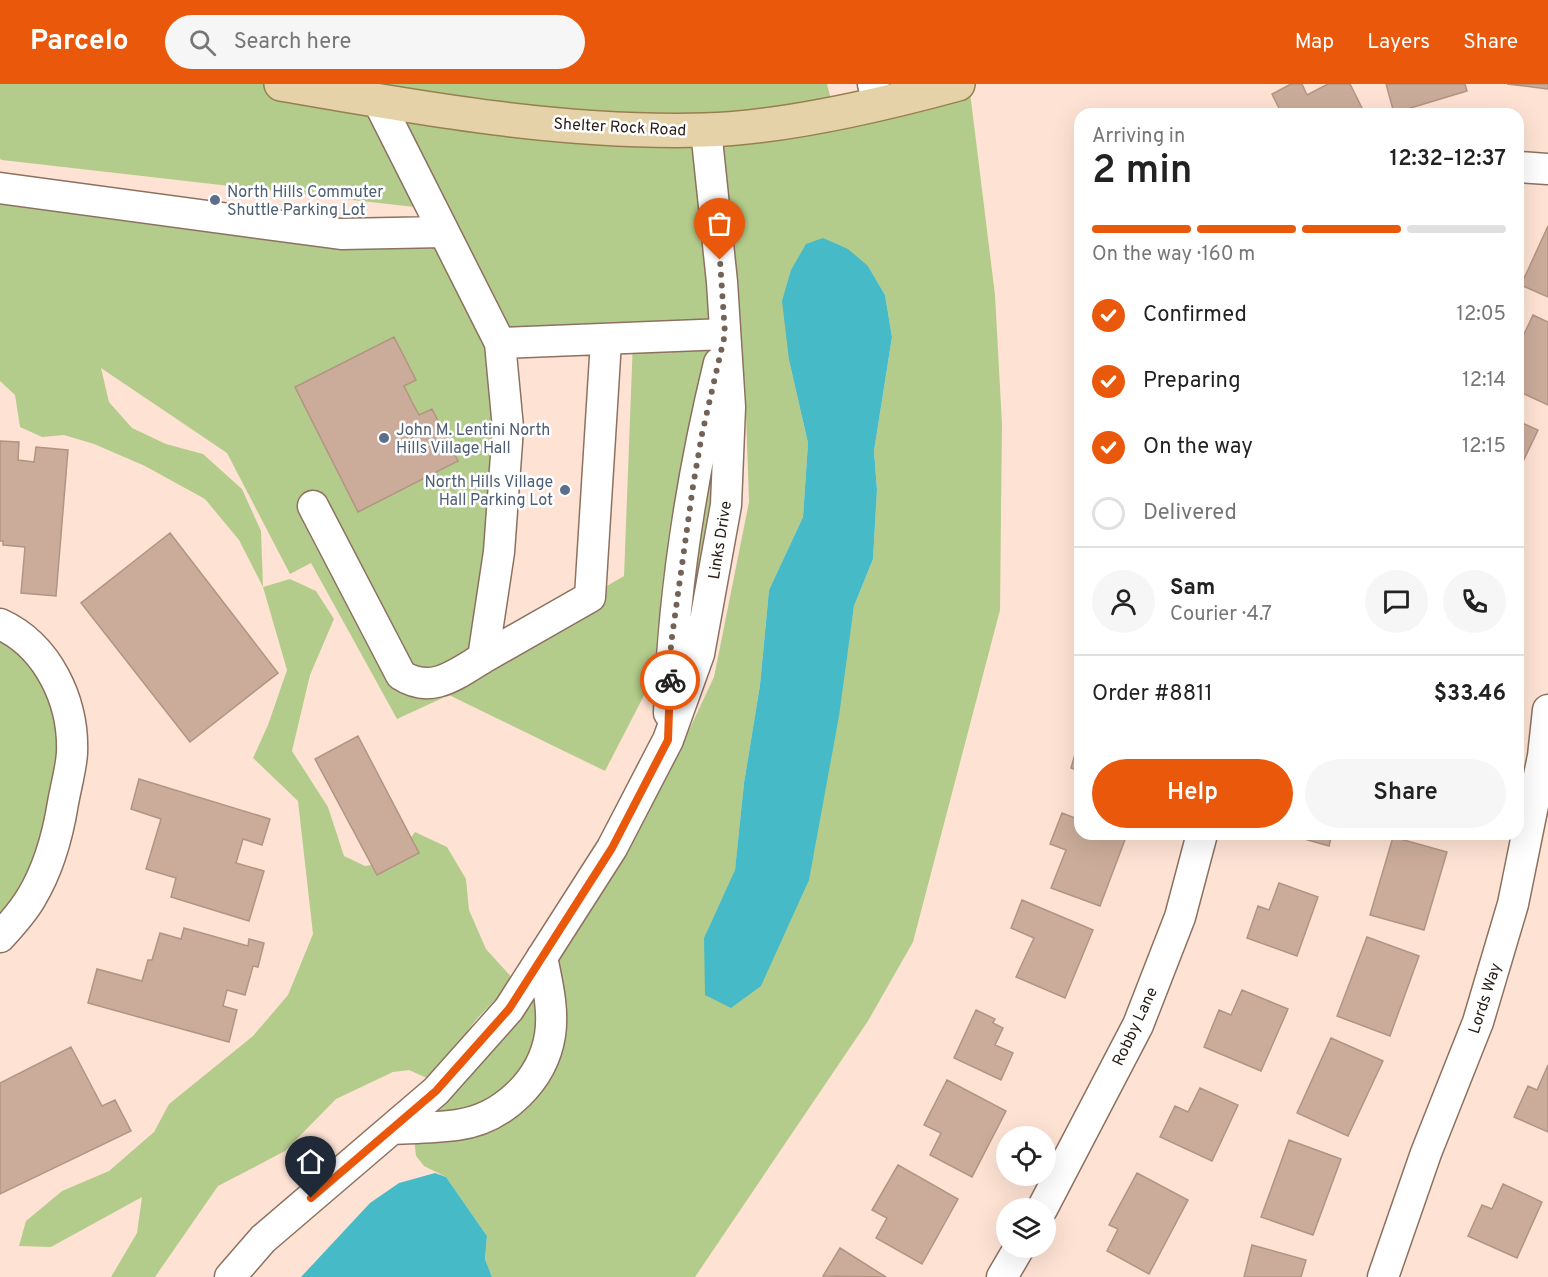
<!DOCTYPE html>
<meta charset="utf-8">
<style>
:root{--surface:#fff;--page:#f6f6f6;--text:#222;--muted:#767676;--line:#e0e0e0;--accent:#ea580c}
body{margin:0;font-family:Overpass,sans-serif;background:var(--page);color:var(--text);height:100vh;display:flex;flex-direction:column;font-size:22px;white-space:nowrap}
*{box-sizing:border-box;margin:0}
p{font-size:20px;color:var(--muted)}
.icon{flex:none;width:33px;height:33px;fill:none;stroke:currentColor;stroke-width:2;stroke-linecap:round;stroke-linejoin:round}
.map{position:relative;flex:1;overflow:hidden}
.details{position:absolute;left:1074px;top:24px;width:450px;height:732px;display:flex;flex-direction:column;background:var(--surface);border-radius:18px;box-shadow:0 6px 24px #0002}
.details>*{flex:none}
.controls{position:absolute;left:996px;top:1042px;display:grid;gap:12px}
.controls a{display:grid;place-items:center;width:60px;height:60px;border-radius:50%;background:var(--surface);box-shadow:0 6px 24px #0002;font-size:30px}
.pin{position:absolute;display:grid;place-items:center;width:51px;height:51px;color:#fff;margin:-62px -26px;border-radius:50% 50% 50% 0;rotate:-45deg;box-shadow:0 0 6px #0007}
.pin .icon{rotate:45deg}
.courier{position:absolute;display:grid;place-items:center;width:60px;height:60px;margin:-30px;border:4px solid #ea580c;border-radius:50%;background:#fff;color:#222;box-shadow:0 2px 8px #0007}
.summary em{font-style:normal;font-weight:600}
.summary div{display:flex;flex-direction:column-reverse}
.summary{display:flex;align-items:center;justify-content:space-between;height:102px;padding:0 18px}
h1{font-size:39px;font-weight:600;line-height:45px}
.bar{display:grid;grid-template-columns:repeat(4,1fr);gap:9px 6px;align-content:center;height:72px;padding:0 18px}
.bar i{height:8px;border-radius:4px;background:var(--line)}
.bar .active{background:var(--accent)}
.bar p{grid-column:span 4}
.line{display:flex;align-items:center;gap:15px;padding:0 18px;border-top:2px solid var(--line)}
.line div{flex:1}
.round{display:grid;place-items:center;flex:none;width:63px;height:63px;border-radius:32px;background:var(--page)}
ol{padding:0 18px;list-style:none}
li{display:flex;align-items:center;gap:18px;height:66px}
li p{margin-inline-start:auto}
li .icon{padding:6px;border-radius:50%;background:var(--accent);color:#fff;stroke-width:4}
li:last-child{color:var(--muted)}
li i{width:33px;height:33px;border:3px solid var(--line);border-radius:50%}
.button{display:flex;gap:12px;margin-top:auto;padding:12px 18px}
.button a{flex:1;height:69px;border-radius:36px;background:var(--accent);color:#fff;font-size:24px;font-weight:600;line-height:69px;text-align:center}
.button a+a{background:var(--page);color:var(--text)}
header{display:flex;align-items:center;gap:36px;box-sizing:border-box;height:84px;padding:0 30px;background:var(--accent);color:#fff}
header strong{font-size:28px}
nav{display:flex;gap:33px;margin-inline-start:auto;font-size:21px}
.search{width:420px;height:54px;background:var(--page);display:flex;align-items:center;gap:15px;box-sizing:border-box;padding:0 21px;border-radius:33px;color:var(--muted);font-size:22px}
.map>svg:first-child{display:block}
.green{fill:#b4cc8b;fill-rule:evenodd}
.water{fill:#46bac7}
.building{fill:#cbac9a;stroke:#b29482;stroke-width:1.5}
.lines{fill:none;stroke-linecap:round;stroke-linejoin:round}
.minor-casing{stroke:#8d7160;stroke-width:33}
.major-casing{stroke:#987f4f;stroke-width:36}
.minor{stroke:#fff;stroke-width:30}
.major{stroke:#e6d2a8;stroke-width:33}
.done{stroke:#736258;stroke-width:6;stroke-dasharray:0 10.8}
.route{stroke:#ea580c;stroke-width:8}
.service-dot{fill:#5c6f8a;stroke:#fff;stroke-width:2}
.labels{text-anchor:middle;stroke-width:5;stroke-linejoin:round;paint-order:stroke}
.street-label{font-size:16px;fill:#281c15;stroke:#fff}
.service-label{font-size:16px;fill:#4e5e75;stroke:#fff;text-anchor:start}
</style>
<header>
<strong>Parcelo</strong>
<div class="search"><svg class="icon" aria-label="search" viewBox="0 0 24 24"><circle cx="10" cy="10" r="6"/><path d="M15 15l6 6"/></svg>Search here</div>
<nav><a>Map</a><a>Layers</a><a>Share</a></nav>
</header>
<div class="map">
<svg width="1548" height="1193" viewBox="0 0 1548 1193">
<rect width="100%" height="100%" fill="#fee3d4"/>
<!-- green -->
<path class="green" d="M0,0H827L834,27L969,0L995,211L1002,340L1000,526L913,858L868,937L695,1193H492L485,1175L487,1152L446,1093L424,1082L416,1072L414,1053L429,995L409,986L393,988L336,1015L285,1067L218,1102L155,1193H111L137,1149L142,1113L51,1163L19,1162L26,1137L62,1107L109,1087L154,1048L169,1020L253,952L288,911L313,850L298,717L253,674L268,641L287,586L263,503L239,456L205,415L145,382L94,360L64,351L42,353L20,343L15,311L0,297V104L444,148L432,125L2,76L0,75ZM868,182L885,211L892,253L874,367L877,406L873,475L854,522L847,569L704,854L735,787L744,699L760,601L769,506L803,433L808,359L789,276ZM726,253L745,301L749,418L714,593L674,678L536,914L514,940L464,954C476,930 497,917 514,896L486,865L469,826L466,795L447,763L415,748L395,777L365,782L344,772L328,723L292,667L310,591L334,535L316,507L290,495L263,503L261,447L242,405L203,370L166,360L132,344L109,318L101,284L227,369L290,490L311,479L397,635L449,611L605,687L670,561L699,570ZM633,256L624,492L486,572L501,259Z
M0,540L61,603L58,751L0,853Z"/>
<!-- water -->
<path class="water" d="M823,154L848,165L868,182L885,211L892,253L874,367L877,406L873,475L854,522L839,632L809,796L761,902L731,924L705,911L704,854L735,786L744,699L760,601L769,506L803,433L808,359L789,276L782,217L791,186L806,160Z
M435,1089L446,1093L487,1152L485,1175L492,1193H301L370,1119L399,1099Z"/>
<!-- building -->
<path class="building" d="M1291,0H1302L1307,11L1328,0H1350L1365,30H1282L1272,10Z
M1386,0H1465L1467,7L1394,29Z
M1507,0H1548V5Z
M1548,142V213L1521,201Z
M1533,231L1548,238V321L1518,307V263Z
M394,253L416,296L404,302L412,318L419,331L432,325L458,377L358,428L295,303Z
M1518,337L1538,346L1518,388Z
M0,357L19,358L18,376L34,378L36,363L68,366L56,512L21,509L25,463L3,461V457H0Z
M170,449L278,589L190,658L81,519Z
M358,652L419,769L377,791L315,675Z
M1080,653V687L1071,684Z
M139,695L270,735L262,761L243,755L236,779L264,787L249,837L171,813L176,794L146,785L161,735L131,725Z
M1062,729L1080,736V750H1117L1126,753L1100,822L1051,804L1066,766L1050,760Z
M1287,750H1332L1329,762Z
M1393,753L1447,768L1424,846L1370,831Z
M1279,799L1318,813L1297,872L1247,854L1258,822L1269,826Z
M1022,816L1093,846L1065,914L1016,893L1034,854L1011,844Z
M184,844L248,862L249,855L264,859L258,883L253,882L245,911L227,906L223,922L237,926L229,958L88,919L97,885L142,897L148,876H152L160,849L181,855Z
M1367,853L1419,872L1390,952L1337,932Z
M1242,906L1288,925L1261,987L1204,963L1219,926L1231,931Z
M976,926L995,935L993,939L1003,944L995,961L1013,969L1001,996L954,974Z
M1331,954L1383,977L1348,1052L1297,1029Z
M71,963L102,1022L115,1016L131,1047L0,1110V999Z
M1548,981V1048L1514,1033L1528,1002L1537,1006Z
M947,996L1006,1027L972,1093L930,1071L941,1049L924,1041Z
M1200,1004L1238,1021L1212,1077L1160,1053L1175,1022L1188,1028Z
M1289,1056L1341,1075L1313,1151L1261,1133Z
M898,1081L958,1115L922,1180L876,1154L887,1134L872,1126Z
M1137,1089L1188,1116L1149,1190L1107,1167L1118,1145L1109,1141Z
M1503,1100L1542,1118L1517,1174L1468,1152L1482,1121L1492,1125Z
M1252,1161L1306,1176L1301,1193H1244Z
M840,1164L886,1193L823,1192Z"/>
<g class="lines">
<defs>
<path id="minor" d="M873,0L878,18
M378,17L500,259L508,344L499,468L483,574L590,513L606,257
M1518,83L1548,85
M0,104L341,150L444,148
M500,259L725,250
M313,422L401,591C432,611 456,590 483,574
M0,540C48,562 74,617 72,669C71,685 66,702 63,719C58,750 48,786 31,814C23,828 11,841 0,853
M669,629C673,512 691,394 719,279
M392,1045C413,1044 435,1044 457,1041C503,1035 543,996 550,951C554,925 547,898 542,873
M1042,1125L1138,941L1180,833L1202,750
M230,1193L263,1155L436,1007L509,925L612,764L668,656L699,570L726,421L730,323L722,198L706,46
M1002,1193L1019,1164
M1383,1193L1426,1069L1478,938L1513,820L1543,672L1548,626"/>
<path id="major" d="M281,0C418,24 564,50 704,46C783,44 881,21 958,0"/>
</defs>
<!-- minor casing -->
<use href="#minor" class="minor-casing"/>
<!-- major casing -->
<use href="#major" class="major-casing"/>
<!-- minor -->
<use href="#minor" class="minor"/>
<!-- major -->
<use href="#major" class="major"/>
</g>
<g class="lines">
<!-- done -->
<path class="done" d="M670,596L671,560L693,402L702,350L725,250L720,176"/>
<!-- route -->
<path class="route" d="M311,1114L436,1007L509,925L612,764L668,656L670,596"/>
</g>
<!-- markers -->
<g class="service-dot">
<circle cx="215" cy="116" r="6"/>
<circle cx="384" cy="354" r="6"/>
<circle cx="565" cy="406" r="6"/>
</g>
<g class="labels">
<!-- street labels -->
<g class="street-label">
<text transform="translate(620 42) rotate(3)" y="6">Shelter Rock Road</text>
<text transform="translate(719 456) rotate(-81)" y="6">Links Drive</text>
<text transform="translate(1484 914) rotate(-72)" y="6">Lords Way</text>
<text transform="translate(1134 942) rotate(-65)" y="6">Robby Lane</text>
</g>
<!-- service labels -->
<g class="service-label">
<text x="227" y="113">North Hills Commuter<tspan x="227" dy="18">Shuttle Parking Lot</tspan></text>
<text x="396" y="351">John M. Lentini North<tspan x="396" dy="18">Hills Village Hall</tspan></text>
<text x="553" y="403" text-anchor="end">North Hills Village<tspan x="553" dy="18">Hall Parking Lot</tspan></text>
</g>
</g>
</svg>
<div class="controls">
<a><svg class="icon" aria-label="locate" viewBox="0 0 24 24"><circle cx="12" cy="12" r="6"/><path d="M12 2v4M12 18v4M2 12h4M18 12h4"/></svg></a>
<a><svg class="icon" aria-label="layers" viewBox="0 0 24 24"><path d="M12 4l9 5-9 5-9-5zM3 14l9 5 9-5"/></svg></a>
</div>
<div class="pin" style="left:720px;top:176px;background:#ea580c"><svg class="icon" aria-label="bag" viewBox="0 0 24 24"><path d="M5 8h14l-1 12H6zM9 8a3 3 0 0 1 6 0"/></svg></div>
<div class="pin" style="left:311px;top:1114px;background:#1f2937"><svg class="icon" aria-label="home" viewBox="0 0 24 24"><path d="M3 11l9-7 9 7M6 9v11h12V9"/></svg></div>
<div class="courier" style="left:670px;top:596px"><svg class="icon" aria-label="bike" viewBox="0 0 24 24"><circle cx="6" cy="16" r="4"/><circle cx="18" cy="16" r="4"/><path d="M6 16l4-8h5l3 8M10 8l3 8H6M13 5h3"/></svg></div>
<section class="details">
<div class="summary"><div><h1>2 min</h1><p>Arriving in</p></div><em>12:32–12:37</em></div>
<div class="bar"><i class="active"></i><i class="active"></i><i class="active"></i><i></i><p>On the way · 160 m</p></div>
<ol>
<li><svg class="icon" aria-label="check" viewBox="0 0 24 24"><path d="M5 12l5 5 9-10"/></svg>Confirmed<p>12:05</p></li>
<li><svg class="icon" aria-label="check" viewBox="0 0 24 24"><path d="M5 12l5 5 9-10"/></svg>Preparing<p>12:14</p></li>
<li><svg class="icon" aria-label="check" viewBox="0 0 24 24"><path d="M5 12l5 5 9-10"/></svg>On the way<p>12:15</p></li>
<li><i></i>Delivered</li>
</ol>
<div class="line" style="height:108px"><a class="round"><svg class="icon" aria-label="person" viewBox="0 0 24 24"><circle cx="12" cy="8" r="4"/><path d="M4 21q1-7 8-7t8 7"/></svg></a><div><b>Sam</b><p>Courier · 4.7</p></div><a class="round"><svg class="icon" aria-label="chat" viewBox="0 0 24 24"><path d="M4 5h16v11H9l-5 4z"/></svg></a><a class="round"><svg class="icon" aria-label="phone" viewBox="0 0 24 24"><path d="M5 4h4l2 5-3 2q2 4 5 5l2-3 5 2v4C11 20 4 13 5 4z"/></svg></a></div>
<div class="line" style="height:78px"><div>Order #8811</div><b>$33.46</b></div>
<div class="button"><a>Help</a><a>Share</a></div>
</section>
</div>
